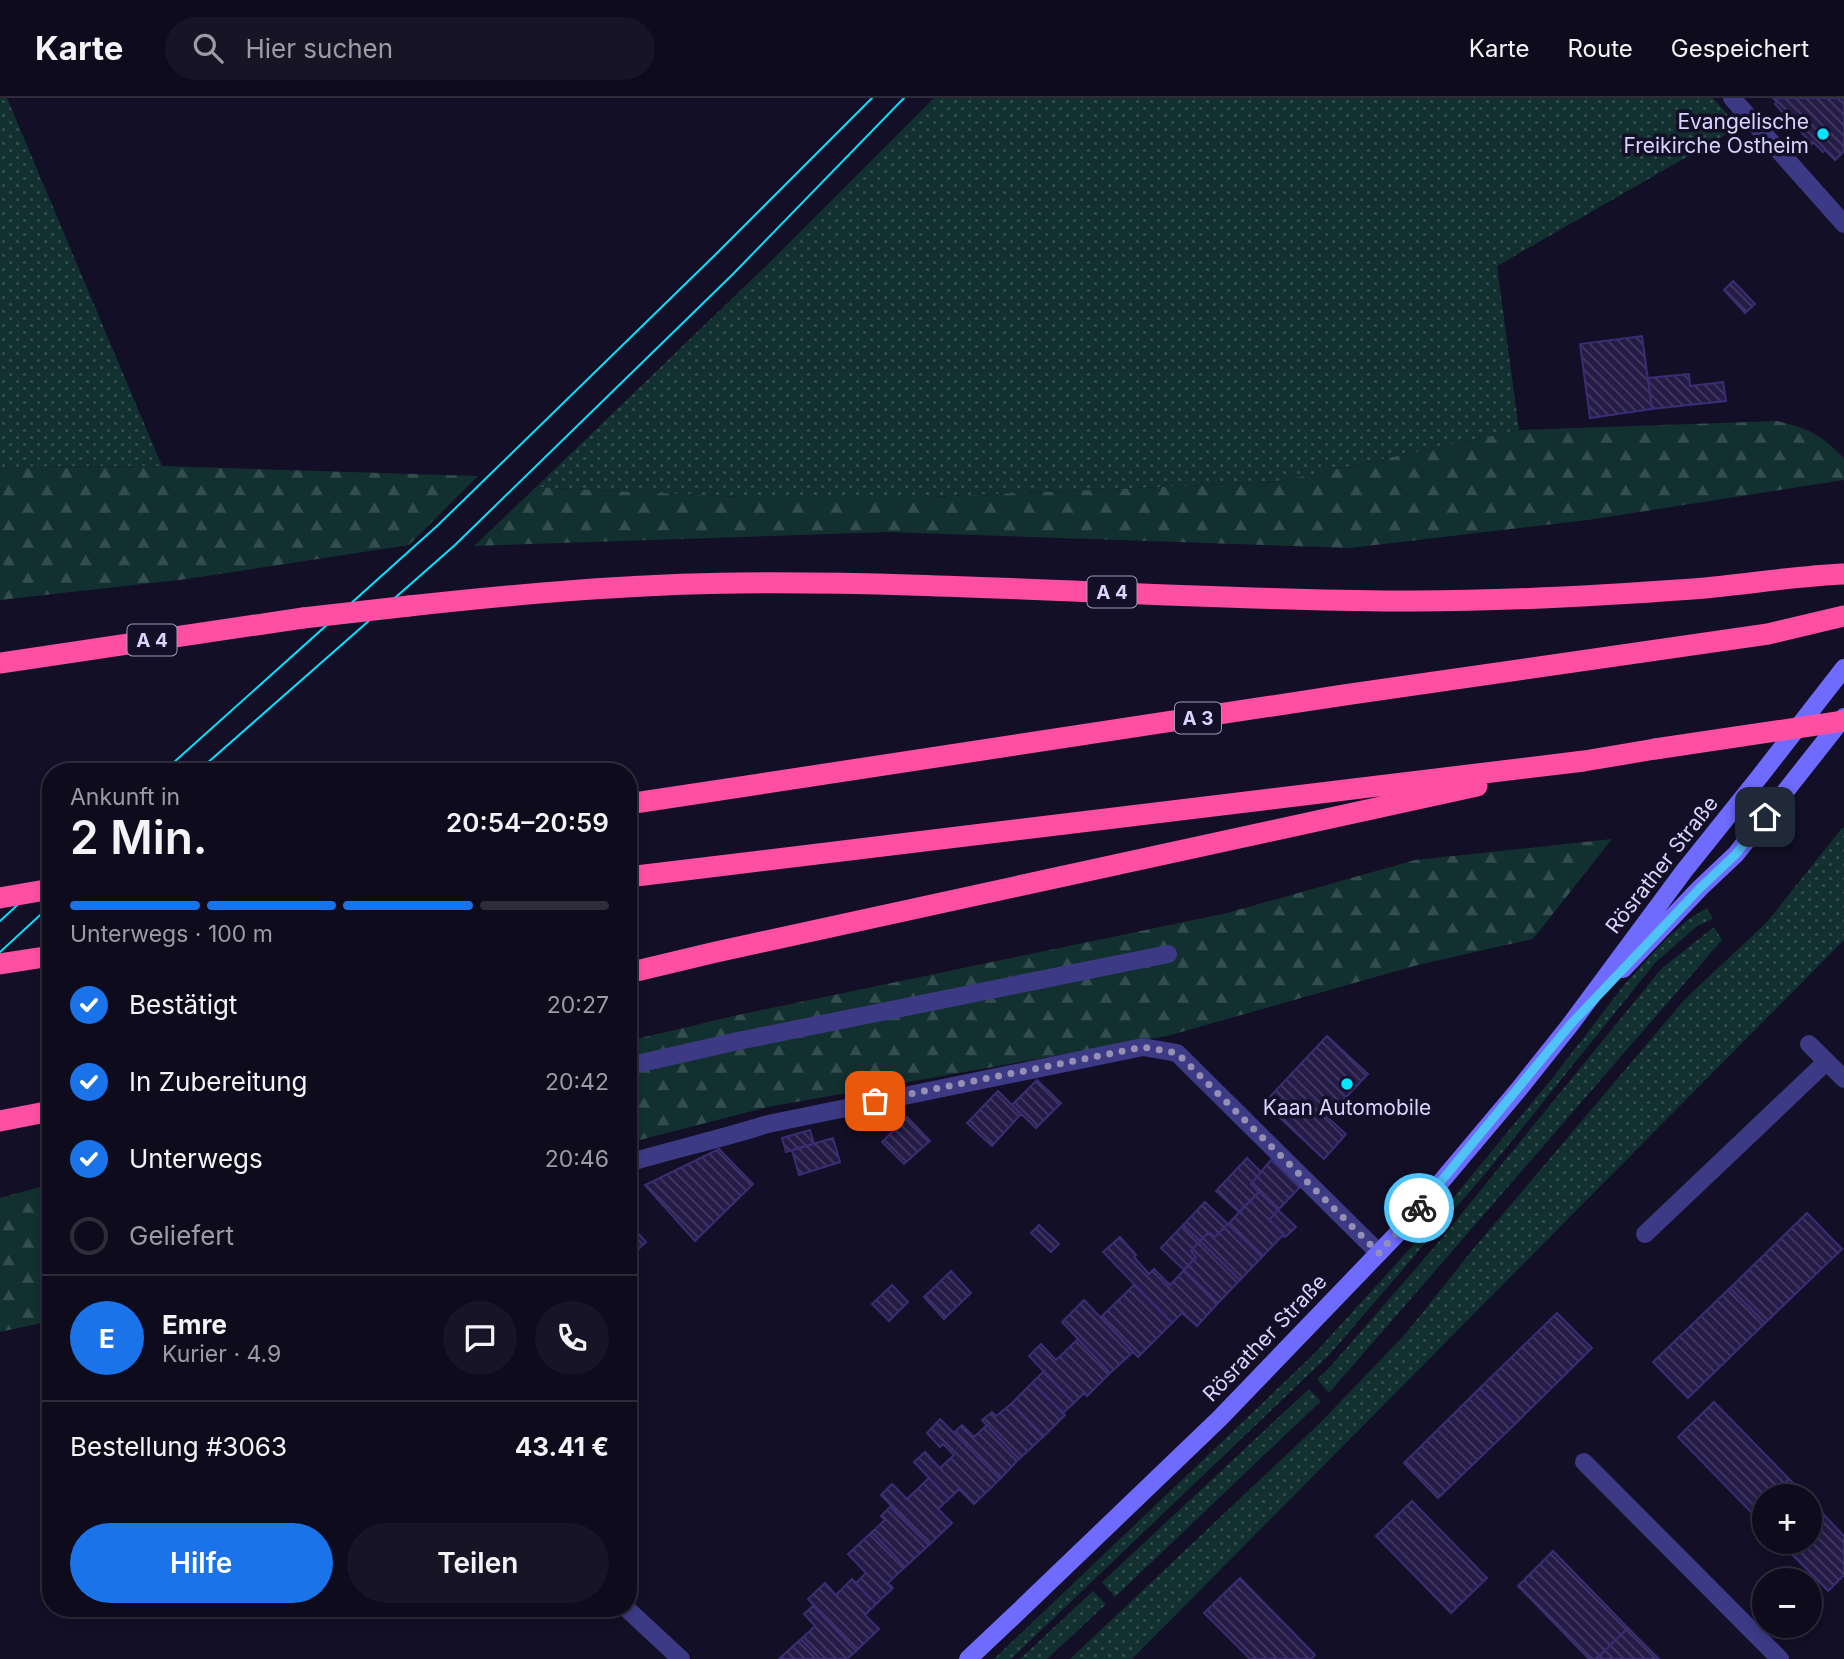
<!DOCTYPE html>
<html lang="de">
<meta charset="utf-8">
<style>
:root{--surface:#0e0b1c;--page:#171425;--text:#f1f3f6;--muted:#9b9ba3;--line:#2e2b3b;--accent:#1a73e8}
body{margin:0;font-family:Inter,sans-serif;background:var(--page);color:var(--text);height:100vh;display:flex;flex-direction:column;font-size:26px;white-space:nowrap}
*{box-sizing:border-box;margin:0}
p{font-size:23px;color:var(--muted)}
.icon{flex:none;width:38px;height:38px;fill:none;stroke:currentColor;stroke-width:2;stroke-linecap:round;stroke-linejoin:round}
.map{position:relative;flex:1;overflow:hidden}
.drawer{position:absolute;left:42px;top:665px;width:595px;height:854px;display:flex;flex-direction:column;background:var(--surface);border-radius:28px;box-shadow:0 4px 10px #0003,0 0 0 2px var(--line)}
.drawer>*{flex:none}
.buttons{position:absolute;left:1752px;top:1386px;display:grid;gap:14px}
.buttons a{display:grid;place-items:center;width:70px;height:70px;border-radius:50%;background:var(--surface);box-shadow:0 4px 10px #0003,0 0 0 2px var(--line);font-size:35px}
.pin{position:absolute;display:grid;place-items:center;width:60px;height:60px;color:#fff;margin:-30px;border-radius:14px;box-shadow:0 4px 10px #0006}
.courier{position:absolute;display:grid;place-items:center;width:70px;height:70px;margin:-35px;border:5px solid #4fc3f7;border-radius:50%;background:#fff;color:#222;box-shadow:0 2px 9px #0007}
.head em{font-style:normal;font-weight:600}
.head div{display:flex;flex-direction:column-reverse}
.head{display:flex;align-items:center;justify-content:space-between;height:119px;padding:0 28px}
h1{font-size:46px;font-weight:600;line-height:52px}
.bar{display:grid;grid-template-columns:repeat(4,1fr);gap:10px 7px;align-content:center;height:84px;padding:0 28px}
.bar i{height:9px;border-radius:5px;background:var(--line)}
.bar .on{background:var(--accent)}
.bar p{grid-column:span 4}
.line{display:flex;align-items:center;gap:18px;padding:0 28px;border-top:2px solid var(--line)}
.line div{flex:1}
.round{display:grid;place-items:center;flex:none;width:74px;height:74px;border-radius:37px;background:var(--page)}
ol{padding:0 28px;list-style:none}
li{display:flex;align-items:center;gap:21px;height:77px}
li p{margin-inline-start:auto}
li .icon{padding:7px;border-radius:50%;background:var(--accent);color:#fff;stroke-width:4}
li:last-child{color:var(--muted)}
li i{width:38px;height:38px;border:4px solid var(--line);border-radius:50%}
.action{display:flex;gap:14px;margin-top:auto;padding:14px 28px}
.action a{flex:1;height:80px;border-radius:42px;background:var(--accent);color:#fff;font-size:28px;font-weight:600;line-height:80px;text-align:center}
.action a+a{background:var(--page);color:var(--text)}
header{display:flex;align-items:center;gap:42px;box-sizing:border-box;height:98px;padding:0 35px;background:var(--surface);border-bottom:2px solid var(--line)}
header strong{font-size:33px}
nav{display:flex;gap:38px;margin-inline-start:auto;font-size:24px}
.search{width:490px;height:63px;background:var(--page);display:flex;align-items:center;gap:18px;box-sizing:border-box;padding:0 24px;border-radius:38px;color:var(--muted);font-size:26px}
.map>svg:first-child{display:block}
.grass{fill:url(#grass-dots)}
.forest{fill:url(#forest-firs)}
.building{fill:url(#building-back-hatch);stroke:#3b2d73;stroke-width:2}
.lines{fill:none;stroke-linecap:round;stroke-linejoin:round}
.lane{stroke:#3d3a85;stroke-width:18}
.street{stroke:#3d3a85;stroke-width:18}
.secondary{stroke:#6f6bff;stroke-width:18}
.highway{stroke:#ff4fa3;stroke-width:21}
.tram{stroke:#00e5ff;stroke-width:2}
.highway-bridge{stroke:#ff4fa3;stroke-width:21}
.done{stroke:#948fb3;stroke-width:7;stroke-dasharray:0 12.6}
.route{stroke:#4fc3f7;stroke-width:9}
.poi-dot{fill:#00e5ff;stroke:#130f26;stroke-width:2.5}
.labels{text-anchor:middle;stroke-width:7;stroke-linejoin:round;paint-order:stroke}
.shield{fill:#130f26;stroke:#9e99be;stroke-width:2}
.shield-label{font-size:19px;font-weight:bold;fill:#d9d4ff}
.poi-label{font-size:21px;fill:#d9d4ff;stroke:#130f26;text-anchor:end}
.street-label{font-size:21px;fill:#d9d4ff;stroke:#130f26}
</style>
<header>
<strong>Karte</strong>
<div class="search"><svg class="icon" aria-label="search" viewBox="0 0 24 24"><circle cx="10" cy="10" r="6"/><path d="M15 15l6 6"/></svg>Hier suchen</div>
<nav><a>Karte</a><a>Route</a><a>Gespeichert</a></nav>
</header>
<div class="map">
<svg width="1844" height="1561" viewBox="0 0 1844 1561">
<defs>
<pattern id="grass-dots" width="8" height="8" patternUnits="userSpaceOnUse" patternTransform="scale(1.75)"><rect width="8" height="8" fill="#12302f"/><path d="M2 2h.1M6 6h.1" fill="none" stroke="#344d4e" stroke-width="1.8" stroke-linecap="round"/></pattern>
<pattern id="forest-firs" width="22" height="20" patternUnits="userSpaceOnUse" patternTransform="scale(1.75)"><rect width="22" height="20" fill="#12302f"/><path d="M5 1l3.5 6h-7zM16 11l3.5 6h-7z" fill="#344d4e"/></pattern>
<pattern id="building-back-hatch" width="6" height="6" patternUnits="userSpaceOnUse" patternTransform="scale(1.75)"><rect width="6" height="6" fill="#241b47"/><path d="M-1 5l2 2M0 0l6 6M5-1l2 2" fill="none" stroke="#433b63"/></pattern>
</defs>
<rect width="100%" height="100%" fill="#130f26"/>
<!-- grass -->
<path class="grass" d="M0,0H7L162,368L0,369Z
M934,0H1713L1739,29L1497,168L1519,332L1276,384L927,399H741L536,389L768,166Z
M1842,730H1844V842L1132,1561H1070L1321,1324L1407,1234L1474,1150L1685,901L1767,824Z
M1707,810L1713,821L1697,828L1655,865L1490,1070L1330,1256L1011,1561H994L1316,1254L1425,1134L1554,978L1624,887L1667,840L1689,821Z
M1714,829L1722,842L1329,1295L1317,1281L1329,1270L1431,1153L1662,870Z
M1309,1291L1321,1303L1115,1499L1102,1484Z
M1093,1493L1106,1506L1047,1561H1020Z"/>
<!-- forest -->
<path class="forest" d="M1777,323C1810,331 1820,336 1844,360V382L1588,422L1350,450L887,434L474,448L536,389L741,399H927L1276,384L1519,332Z
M162,368L478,378L409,447L187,481L0,502V369Z
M1612,741L1533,841L1418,867L1167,938L768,1009L628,1045V943L738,917L1227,815L1415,762Z
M51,1086V1223L0,1234V1100Z"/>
<!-- building -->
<path class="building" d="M1773,0H1844V53L1835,62L1825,52L1823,54L1813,44L1812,46L1795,27L1792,28L1790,26L1792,25L1775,6L1777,4Z
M1733,183L1755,206L1745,215L1724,192Z
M1642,238L1652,311L1590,320L1580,246Z
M1689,276L1690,288L1723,284L1726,303L1652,311L1648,280Z
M1327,938L1368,976L1327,1019L1346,1036L1324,1061L1264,1005Z
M1037,982L1061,1005L1036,1030L1012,1007Z
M998,993L1021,1016L992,1048L967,1025Z
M907,1019L930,1043L904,1066L882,1044Z
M810,1032L814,1046L786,1054L782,1040Z
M833,1040L840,1064L799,1077L792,1052Z
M719,1051L753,1086L695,1143L645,1087Z
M1247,1060L1261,1074L1251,1086L1259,1094L1239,1114L1216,1093Z
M1271,1062L1300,1089L1278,1112L1251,1086Z
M1259,1094L1278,1112L1269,1122L1284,1136L1262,1159L1228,1126Z
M1205,1104L1228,1126L1215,1139L1209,1134L1200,1143L1183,1127Z
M1278,1112L1296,1129L1285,1139L1283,1137L1284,1136L1269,1122Z
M1807,1115L1842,1151L1765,1225L1730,1190Z
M628,1124L646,1144L628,1161Z
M1228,1126L1262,1159L1240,1182L1200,1143L1209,1134L1215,1139Z
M1039,1127L1059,1146L1051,1154L1031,1135Z
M1183,1127L1200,1143L1191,1153L1196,1159L1184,1172L1161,1150Z
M1120,1139L1136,1157L1134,1159L1149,1176L1154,1171L1170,1187L1184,1172L1218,1205L1197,1228L1182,1215L1172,1225L1103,1154Z
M1200,1143L1240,1182L1218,1205L1184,1172L1196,1159L1191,1153Z
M951,1173L971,1195L944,1221L924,1199Z
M892,1187L908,1204L889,1223L872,1206Z
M1134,1187L1172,1225L1138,1259L1101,1219Z
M1730,1190L1765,1225L1688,1300L1653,1264Z
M1084,1202L1133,1254L1110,1275L1062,1224Z
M1557,1215L1592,1250L1515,1326L1480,1290Z
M1078,1241L1110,1275L1087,1298L1084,1295L1074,1305L1029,1258L1041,1246L1056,1262Z
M1044,1273L1074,1305L1063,1315L1032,1285Z
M1032,1285L1065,1317L1043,1339L1011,1306Z
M1480,1290L1515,1326L1438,1400L1404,1365Z
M1714,1304L1789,1381L1771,1398H1764V1405L1753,1416L1678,1339Z
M1011,1306L1043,1339L1019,1361L982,1322L992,1314L996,1318Z
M940,1321L1000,1381L974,1406L959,1391L949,1401L914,1364L925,1354L940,1370L954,1357L943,1346L940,1349L927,1335Z
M962,1327L974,1339L987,1327L1019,1361L1000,1381L954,1335Z
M929,1380L949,1401L938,1411L952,1425L929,1447L881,1397L892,1386L907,1401Z
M1789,1381L1806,1398H1771Z
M1810,1402L1844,1438V1477L1828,1493L1780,1444H1810Z
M1412,1403L1487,1480L1451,1515L1376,1438Z
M1764,1405V1427L1753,1416Z
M890,1409L929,1447L905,1469L872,1434L885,1422L881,1418Z
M872,1434L905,1469L888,1485L893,1490L876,1506L856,1485L866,1475L848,1456Z
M1553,1453L1628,1530L1596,1561H1589L1518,1488Z
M1240,1480L1315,1557L1311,1561H1250L1204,1515Z
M852,1481L876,1506L865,1517L879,1531L856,1553L808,1501L825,1485L836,1497Z
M813,1508L856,1553L847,1561H820L801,1541L815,1528L804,1516Z
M1628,1530L1659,1561H1596Z
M801,1541L820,1561H779Z"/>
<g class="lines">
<!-- lane -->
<path class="lane" d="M1732,0L1844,126
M628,968L738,943L1168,856
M628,1065C674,1051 721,1041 768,1026L1143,949L1177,955L1379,1155
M1645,1136L1826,964
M626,1510L681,1561"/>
<!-- street -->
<path class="street" d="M1809,946L1844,981
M1584,1364L1780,1561"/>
<!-- secondary -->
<path class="secondary" d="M1623,871L1700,790L1736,756L1844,619
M968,1561L1020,1512L1220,1320L1397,1136L1519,991L1570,927L1684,773L1760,678L1844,570"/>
<!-- highway -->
<path class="highway" d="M409,508C519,496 629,486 740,485C959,483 1178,502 1397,503C1496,504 1595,498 1693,491C1744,487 1793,478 1844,476
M0,565L303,520
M628,706L1344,597L1768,536L1844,518
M628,779L1584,663L1655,651
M0,866L51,858
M628,875L716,854L1477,688
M0,1023L51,1013"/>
<!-- tram -->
<path class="tram" d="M163,674L437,428L715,157L872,0
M197,674L455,447L733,176L904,0
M0,823L51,776
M0,854L51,807"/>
<!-- highway-bridge -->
<path class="highway-bridge" d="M303,520L409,508
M1655,651L1844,623
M0,800L51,791"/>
</g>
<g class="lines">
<!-- done -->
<path class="done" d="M875,1003L1143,949L1177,955L1379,1155L1419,1110"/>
<!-- route -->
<path class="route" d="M1419,1110L1570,927L1700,790L1736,756L1765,719"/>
</g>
<!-- markers -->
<g class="poi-dot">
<circle cx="1823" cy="36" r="7"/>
<circle cx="1347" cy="986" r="7"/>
</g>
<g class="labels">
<!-- shield labels -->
<g class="shield">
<rect x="1087.5" y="478.5" width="49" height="31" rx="5"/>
<rect x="127.5" y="526.5" width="49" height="31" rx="5"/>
<rect x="1175" y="604.5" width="46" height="31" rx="5"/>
</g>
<g class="shield-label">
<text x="1112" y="501">A 4</text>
<text x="152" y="549">A 4</text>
<text x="1198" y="627">A 3</text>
</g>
<!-- poi labels -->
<g class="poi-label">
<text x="1809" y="31">Evangelische<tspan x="1809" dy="24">Freikirche Ostheim</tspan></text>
<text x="1347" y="1017" text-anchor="middle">Kaan Automobile</text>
</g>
<!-- street labels -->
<g class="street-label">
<text transform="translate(1662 767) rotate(-52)" y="7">Rösrather Straße</text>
<text transform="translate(1265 1240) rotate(-46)" y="7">Rösrather Straße</text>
</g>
</g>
</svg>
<div class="buttons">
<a>+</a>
<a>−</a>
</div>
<div class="pin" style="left:875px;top:1003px;background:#ea580c"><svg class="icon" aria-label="bag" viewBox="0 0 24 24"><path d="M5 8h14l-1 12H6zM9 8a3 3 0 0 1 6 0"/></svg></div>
<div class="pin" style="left:1765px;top:719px;background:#1f2937"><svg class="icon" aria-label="home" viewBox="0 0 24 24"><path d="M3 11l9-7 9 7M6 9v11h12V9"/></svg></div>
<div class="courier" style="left:1419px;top:1110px"><svg class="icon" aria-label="bike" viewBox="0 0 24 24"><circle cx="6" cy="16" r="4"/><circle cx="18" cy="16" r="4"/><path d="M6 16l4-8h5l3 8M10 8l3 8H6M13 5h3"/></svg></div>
<section class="drawer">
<div class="head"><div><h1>2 Min.</h1><p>Ankunft in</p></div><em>20:54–20:59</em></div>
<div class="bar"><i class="on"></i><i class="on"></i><i class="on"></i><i></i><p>Unterwegs · 100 m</p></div>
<ol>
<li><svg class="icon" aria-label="check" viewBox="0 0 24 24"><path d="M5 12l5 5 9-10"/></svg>Bestätigt<p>20:27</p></li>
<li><svg class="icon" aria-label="check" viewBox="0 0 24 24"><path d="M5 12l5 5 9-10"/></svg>In Zubereitung<p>20:42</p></li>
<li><svg class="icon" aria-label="check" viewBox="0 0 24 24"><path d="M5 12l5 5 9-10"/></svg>Unterwegs<p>20:46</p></li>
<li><i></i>Geliefert</li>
</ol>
<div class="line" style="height:126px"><b class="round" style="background:var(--accent);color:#fff">E</b><div><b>Emre</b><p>Kurier · 4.9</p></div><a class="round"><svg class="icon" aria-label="chat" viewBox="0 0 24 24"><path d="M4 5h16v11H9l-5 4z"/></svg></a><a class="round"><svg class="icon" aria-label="phone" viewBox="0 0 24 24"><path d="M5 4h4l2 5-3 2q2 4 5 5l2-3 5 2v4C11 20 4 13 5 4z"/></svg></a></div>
<div class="line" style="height:91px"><div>Bestellung #3063</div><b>43.41 €</b></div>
<div class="action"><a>Hilfe</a><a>Teilen</a></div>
</section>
</div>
